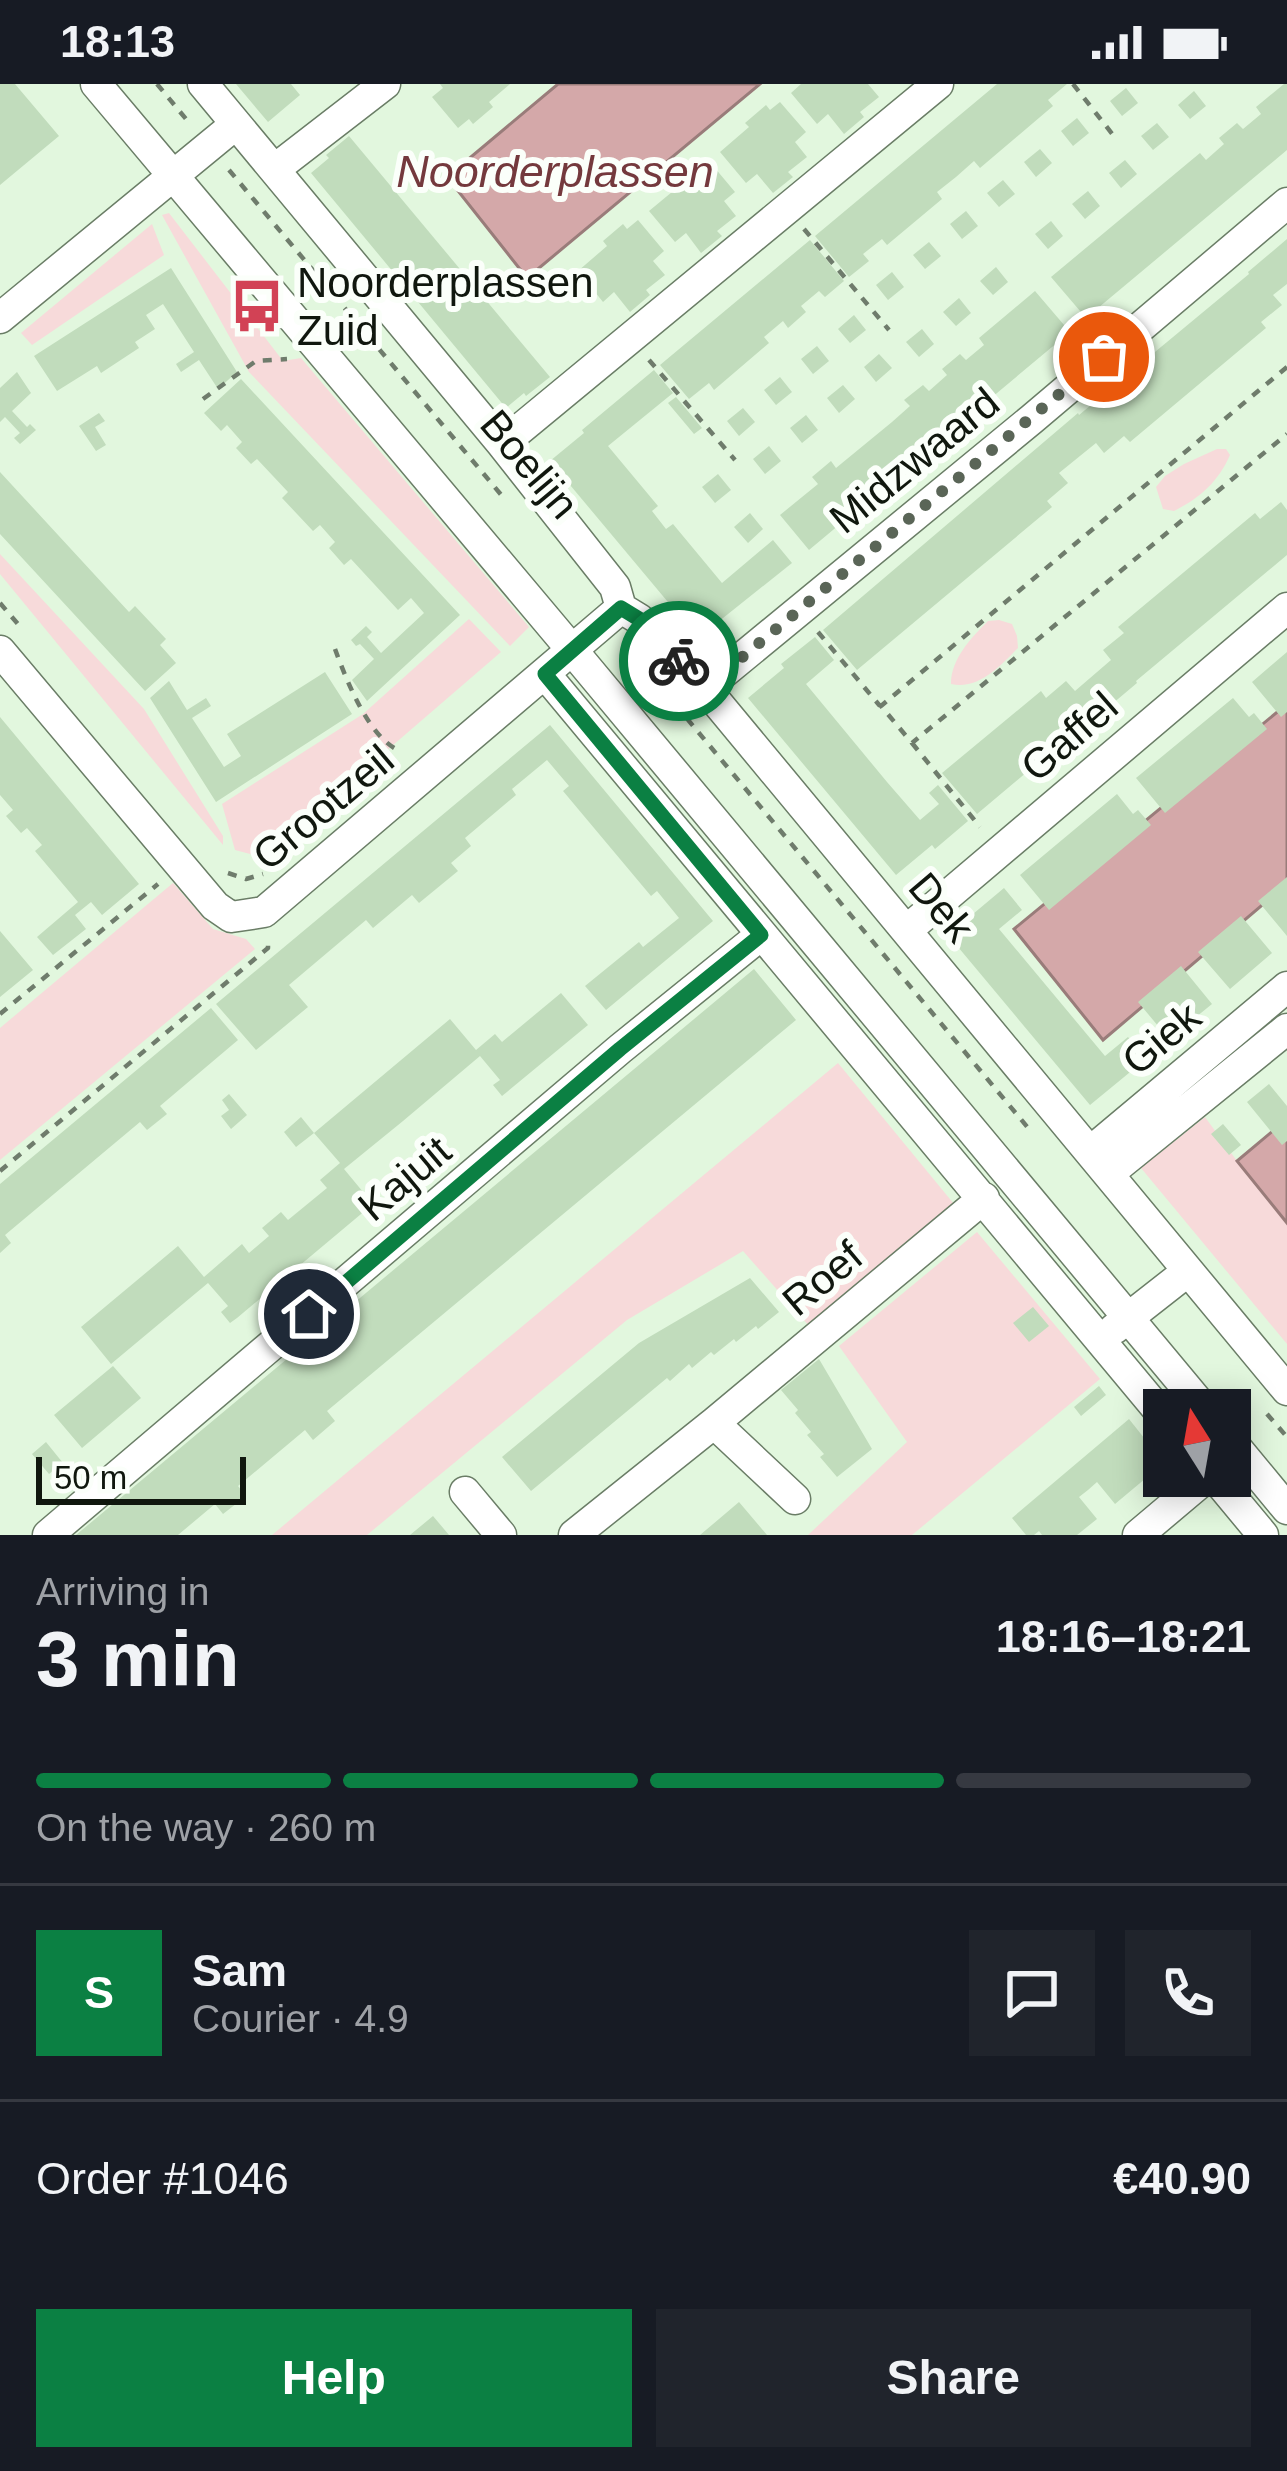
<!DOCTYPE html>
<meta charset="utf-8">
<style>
:root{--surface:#171b24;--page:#20242c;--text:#f1f3f6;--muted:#9ea1a6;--line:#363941;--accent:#0b8043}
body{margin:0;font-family:Helvetica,sans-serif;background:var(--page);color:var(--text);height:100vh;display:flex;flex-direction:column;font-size:45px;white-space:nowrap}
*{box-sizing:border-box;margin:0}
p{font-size:39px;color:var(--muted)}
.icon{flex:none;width:66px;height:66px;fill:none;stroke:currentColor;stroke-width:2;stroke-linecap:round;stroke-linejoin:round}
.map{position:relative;height:1451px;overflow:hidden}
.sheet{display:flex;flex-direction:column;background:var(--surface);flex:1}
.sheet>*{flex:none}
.needle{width:78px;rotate:349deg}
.buttons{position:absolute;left:1143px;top:1305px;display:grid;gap:24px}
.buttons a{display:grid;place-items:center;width:108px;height:108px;border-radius:0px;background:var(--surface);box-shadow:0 6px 30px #0003;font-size:60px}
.scale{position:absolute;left:36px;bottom:30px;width:210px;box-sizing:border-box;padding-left:12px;border:6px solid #10170e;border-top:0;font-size:33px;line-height:42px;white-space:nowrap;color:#10170e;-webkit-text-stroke:9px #fbfffa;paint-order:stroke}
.pin{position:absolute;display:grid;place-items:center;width:102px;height:102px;color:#fff;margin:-51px;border:6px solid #fff;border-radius:50%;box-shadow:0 3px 12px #0007}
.courier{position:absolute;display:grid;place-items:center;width:120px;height:120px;margin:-60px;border:9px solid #0b8043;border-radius:50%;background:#fff;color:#222;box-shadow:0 3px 15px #0007}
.summary em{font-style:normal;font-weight:700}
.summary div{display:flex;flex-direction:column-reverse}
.summary{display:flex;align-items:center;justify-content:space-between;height:204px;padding:0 36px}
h1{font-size:78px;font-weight:700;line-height:90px}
.bar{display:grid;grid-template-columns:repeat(4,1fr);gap:18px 12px;align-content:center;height:144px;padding:0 36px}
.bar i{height:15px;border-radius:9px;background:var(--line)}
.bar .selected{background:var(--accent)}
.bar p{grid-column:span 4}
.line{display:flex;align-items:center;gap:30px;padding:0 36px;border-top:3px solid var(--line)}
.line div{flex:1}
.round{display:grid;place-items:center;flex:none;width:126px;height:126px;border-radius:0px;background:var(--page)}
.button{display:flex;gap:24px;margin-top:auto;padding:24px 36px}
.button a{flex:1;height:138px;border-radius:0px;background:var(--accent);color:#fff;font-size:48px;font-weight:700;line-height:138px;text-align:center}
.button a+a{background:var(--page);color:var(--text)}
.status{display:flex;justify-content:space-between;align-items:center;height:84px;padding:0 60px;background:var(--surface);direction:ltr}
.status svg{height:33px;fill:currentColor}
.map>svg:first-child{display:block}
.green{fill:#f7dada}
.water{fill:#d4a8a9;stroke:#997c7a;stroke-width:3}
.building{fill:#c1dcbc}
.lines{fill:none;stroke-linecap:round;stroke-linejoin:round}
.minor-casing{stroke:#6a7d66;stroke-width:33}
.path{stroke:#6f7c6c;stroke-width:4.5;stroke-dasharray:9 9;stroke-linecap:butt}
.minor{stroke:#fff;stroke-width:30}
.done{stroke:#5a6557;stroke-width:12;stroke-dasharray:0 21.6}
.route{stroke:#0b8043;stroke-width:15}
.labels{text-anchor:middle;stroke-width:12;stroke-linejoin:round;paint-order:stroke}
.poi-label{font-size:42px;fill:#10170e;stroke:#fbfffa;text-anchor:start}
.street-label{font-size:42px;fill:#10170e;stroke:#fbfffa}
.water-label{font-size:45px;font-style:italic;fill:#74393d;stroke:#fbfffa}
</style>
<div class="status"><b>18:13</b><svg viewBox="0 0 49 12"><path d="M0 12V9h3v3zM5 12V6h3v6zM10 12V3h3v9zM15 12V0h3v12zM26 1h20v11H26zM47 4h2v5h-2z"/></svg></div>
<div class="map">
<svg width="1287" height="1451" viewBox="0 0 1287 1451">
<rect width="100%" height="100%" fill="#e2f7de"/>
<!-- green -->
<path class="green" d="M169,129L283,277L301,274L529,543L510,562L249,288L162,131Z
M152,140L164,171L32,261L21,249Z
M1217,365H1226L1230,371C1218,398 1200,414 1174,427L1163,425L1156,403L1165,392L1184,380Z
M0,470L144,625L223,752V761L0,490Z
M469,535L501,568L385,668L254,771L235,766L222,720L363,630Z
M999,536L1012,540L1017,552L1018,564C1000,582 979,606 951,600C951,575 971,554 988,537Z
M173,799L213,845L246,855L255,865L0,1076V944Z
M838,979L954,1120L809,1242L743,1167L627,1236L367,1451H272Z
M1205,1033L1237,1077L1287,1139V1260L1141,1084Z
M977,1148L1100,1295L912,1451H808L907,1358L839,1262Z"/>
<!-- water -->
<path class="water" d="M558,0H760L527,194L447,93Z
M1287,620V800L1103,956L1014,845Z
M1287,1035V1139L1237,1077Z"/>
<!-- building -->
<path class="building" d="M0,0H15L59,52L0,101Z
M236,0H291L300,11L268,38Z
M440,0H510L489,18L493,23L473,40L469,35L458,44L432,13L443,4Z
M801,0H868L879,13L860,28L864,33L844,50L828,30L817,40L791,9Z
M997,0H1067L1048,16L1053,22L980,84L974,77L956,93L937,108L942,115L887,161L882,155L863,170L869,177L849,193L815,152Z
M1284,0H1287V66L1086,234L1051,193L1200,69L1206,76L1224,60L1219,54L1237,39L1243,45L1261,30L1256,23Z
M1126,4L1138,19L1122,32L1110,17Z
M1194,7L1206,22L1190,35L1178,21Z
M780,18L806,48L795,58L807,73L788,88L793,93L773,109L757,90L746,99L720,68L749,43L745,39L766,21L770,26Z
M1077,34L1089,49L1073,62L1061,47Z
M1157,39L1169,53L1153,66L1141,52Z
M349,52L550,293L526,312L524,309L506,324L311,89L329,74L326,71Z
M1040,65L1052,79L1036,93L1024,78Z
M1125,76L1137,90L1121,104L1109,89Z
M709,77L735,108L724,117L736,132L717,147L722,152L701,169L686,149L675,158L649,127L678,103L674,98L694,81L698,86Z
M1003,96L1015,110L999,123L987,109Z
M1088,107L1100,122L1085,135L1072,120Z
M966,127L978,142L962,155L950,140Z
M638,136L664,167L653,177L665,191L646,206L650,211L630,228L614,208L603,218L578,187L607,162L603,157L623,140L627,145Z
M1051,137L1063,152L1048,165L1035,150Z
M1287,155V200L1273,211L1282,221L1261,238L1266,244L1130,358L1124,352L1104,369L1096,359L1059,389L1068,399L1047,417L1052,423L857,586L823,546L1078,329L1079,331L1249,190L1248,188Z
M810,156L844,197L825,213L819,207L801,222L806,228L788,244L783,237L764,253L769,259L714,306L709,299L689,315L660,281Z
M929,158L941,172L925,185L913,171Z
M996,183L1008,198L993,211L980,197Z
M171,184L237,288L218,305L199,276L181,288L176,280L194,268L163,220L146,231L155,245L135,258L139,264L101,289L97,282L57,307L34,272Z
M892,188L904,203L888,216L876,201Z
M1035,207L1070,248L809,466L780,431L818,400L812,393L831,377L836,384L892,338L910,322L904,316L923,301L929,307L947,291L942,285L960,270L966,276L984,261L979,254Z
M959,214L971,229L956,242L943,228Z
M854,231L866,246L850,259L838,245Z
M922,245L934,260L919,273L906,258Z
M817,262L829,277L813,290L801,275Z
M879,270L892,284L876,298L864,283Z
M654,286L673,309L608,362L658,422L652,427L666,445L673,440L722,499L773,456L792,479L698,554L550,377L584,349L582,346Z
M17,288L31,309L12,327L27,343L30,340L36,346L20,360L14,354L20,349L5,333L0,338V304Z
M780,293L792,308L776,321L764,306Z
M241,295L460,531L367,617L352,596L374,575L360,560L356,562L351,556L366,542L372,548L367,553L381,569L424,529L411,514L398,526L351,475L344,481L329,464L335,458L320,441L313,447L282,414L288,408L257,375L251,380L236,364L242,358L227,341L221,347L204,329Z
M843,301L855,315L839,329L827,314Z
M676,313L702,344L694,350L668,319Z
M743,324L755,338L739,352L727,337Z
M99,329L105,337L95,343L106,361L96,367L79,342Z
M806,331L818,346L802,359L790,344Z
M769,362L781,377L765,390L753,375Z
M0,388L129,528L135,522L166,555L160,561L176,579L145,607L0,450Z
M718,390L731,406L715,419L702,403Z
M1281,418L1287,426V471L1136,597L1137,599L1093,636L1091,634L977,730L942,689L1041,607L1046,614L1066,597L1075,607L1111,576L1103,566L1124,549L1118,543L1255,429L1260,435Z
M750,429L763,445L748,459L734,443Z
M815,553L834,576L806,600L887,698L920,736L939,720L929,709L938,701L968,737L935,765L932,761L896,791L748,614L784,584L781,580Z
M1287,568V628L1281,633L1252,598Z
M325,588L352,630L216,718L150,614L169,597L187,626L206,614L211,622L192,634L224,683L241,672L227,650Z
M1233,614L1249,633L1254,629L1267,645L1165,729L1136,694Z
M0,633L139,800L102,831L91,818L75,831L86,845L53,871L37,853L78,818L35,767L42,761L27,744L21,749L6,732L13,726L0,711Z
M550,641L713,837L606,926L585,902L639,858L643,863L679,834L657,807L651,812L563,707L569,702L547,676L512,705L516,711L465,754L471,762L451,779L458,787L419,819L412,811L373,844L366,836L289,901L308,923L256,966L216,920Z
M1117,710L1133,730L1138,726L1151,741L1049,826L1020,791Z
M1287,793V852L1258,817Z
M1004,804L1022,826L999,845L1105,972L1128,953L1146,975L1090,1021L948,851Z
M1241,832L1272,869L1230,905L1198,868Z
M0,847L33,886L0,913Z
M1181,882L1212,920L1169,955L1138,918Z
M754,885L796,936L327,1327L335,1337L313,1356L305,1346L238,1402L246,1412L223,1430L215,1420L178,1451H76Z
M561,909L588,941L502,1012L493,1001L500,996L480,972L403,1037L344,1085L373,1120L237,1234L230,1239L221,1228L228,1222L208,1199L111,1280L81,1243L178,1162L204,1193L242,1160L249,1169L269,1152L262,1144L281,1128L288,1136L327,1104L320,1096L340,1079L314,1049L450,935L476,966L495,950L502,958Z
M211,924L238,956L160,1022L167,1030L147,1046L140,1038L5,1151L11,1159L0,1169V1100Z
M1269,1000L1287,1022V1057L1282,1061L1247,1018Z
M229,1010L247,1031L231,1045L221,1032L229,1026L222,1016Z
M301,1033L314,1049L296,1063L284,1048Z
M1223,1040L1241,1061L1229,1071L1211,1050Z
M750,1194L779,1228L758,1245L756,1242L736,1258L734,1255L714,1271L711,1268L692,1284L689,1280L670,1297L667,1294L531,1407L502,1373L639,1259Z
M1033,1223L1049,1242L1029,1258L1013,1239Z
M819,1275L872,1365L837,1393L820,1373L824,1370L807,1351L811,1348L795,1329L798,1326L781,1306Z
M113,1282L141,1314L82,1364L54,1331Z
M1099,1302L1106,1311L1081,1332L1074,1323Z
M1129,1335L1164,1379L1115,1420L1097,1398L1088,1406L1079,1413L1097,1435L1077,1451H1042L1039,1447L1034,1451H1026L1012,1434Z
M46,1358L63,1379L49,1390L32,1370Z
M739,1418L767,1451H700L719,1435Z
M433,1432L449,1451H410Z"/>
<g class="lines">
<defs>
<path id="minor" d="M96,0L572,566L1205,1326
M203,0L502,360L615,503L621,524
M275,85L385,0
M0,234L236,40
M502,360L938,0
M621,524L639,535L705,604L1287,1306
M0,567L215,822L231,833L264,828L621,524
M545,590L1164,1333
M705,604L1032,335L1287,119
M907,846L1287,524
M1090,1068L1287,903
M1108,1090L1287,945
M1114,1245L1188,1187
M1230,1356L1287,1425
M1214,1392L1263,1451
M465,1408L501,1451
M795,1415L714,1339L984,1114
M48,1451L620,965L761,851
M574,1451L714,1339
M1138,1451L1208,1392"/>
</defs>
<!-- minor casing -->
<use href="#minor" class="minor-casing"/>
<!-- path -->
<path class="path" d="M157,0L191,41
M1073,0L1117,56
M229,86L503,413
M804,145L889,246
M649,276L735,376
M1287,283L881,622L912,659L1287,350
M203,315L256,277L287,275
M0,519L23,546
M818,548L880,622
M335,565C346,595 368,652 398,666
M664,607L1029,1045
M912,659L980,743
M228,789L246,795L263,790
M0,930L158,800
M0,1087L268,864V859
M1267,1330L1287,1353"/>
<!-- minor -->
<use href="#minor" class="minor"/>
</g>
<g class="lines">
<!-- done -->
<path class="done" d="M679,577L705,604L1104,273"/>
<!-- route -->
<path class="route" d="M309,1230L620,965L761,851L545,590L621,524L639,535L679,577"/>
</g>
<!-- icons -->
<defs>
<symbol id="bus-bare" viewBox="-9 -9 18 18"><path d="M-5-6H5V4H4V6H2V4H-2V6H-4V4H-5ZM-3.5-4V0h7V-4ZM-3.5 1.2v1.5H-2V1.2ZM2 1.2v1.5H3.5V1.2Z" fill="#d24255" stroke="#fbfffa" stroke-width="2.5" paint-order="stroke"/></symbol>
</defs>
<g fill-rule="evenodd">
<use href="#bus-bare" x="219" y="184" width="76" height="76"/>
</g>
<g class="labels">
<!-- poi labels -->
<g class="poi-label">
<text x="297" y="213">Noorderplassen<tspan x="297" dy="48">Zuid</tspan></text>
</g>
<!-- street labels -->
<g class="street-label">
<text transform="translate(914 376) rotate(-39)" y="15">Midzwaard</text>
<text transform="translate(530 380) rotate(50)" y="15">Boelijn</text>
<text transform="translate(1069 652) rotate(-41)" y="15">Gaffel</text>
<text transform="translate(323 723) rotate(-40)" y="15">Grootzeil</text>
<text transform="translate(942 823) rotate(50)" y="15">Dek</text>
<text transform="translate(1161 954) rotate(-40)" y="15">Giek</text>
<text transform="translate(404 1094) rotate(-40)" y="15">Kajuit</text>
<text transform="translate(822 1194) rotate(-40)" y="15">Roef</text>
</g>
<!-- water labels -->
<g class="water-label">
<text x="555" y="103">Noorderplassen</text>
</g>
</g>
</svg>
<div class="buttons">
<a><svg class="needle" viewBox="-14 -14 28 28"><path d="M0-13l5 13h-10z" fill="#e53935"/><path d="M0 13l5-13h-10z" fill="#9ea1a6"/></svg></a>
</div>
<div class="scale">50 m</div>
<div class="pin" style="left:1104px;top:273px;background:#ea580c"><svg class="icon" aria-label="bag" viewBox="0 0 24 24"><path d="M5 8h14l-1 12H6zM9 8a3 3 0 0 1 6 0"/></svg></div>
<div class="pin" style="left:309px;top:1230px;background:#1f2937"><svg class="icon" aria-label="home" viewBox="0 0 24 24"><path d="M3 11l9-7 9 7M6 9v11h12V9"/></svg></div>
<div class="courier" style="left:679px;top:577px"><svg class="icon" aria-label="bike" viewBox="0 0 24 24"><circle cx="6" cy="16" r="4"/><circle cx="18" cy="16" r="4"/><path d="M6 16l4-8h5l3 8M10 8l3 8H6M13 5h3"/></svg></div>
</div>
<section class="sheet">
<div class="summary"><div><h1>3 min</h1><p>Arriving in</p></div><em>18:16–18:21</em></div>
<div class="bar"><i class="selected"></i><i class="selected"></i><i class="selected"></i><i></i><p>On the way · 260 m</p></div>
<div class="line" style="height:216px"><b class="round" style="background:var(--accent);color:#fff">S</b><div><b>Sam</b><p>Courier · 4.9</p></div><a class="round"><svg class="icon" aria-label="chat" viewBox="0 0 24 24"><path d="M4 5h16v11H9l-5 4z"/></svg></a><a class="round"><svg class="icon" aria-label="phone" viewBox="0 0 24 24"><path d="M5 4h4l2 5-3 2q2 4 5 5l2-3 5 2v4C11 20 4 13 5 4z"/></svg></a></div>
<div class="line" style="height:156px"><div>Order #1046</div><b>€40.90</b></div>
<div class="button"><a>Help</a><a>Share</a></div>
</section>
